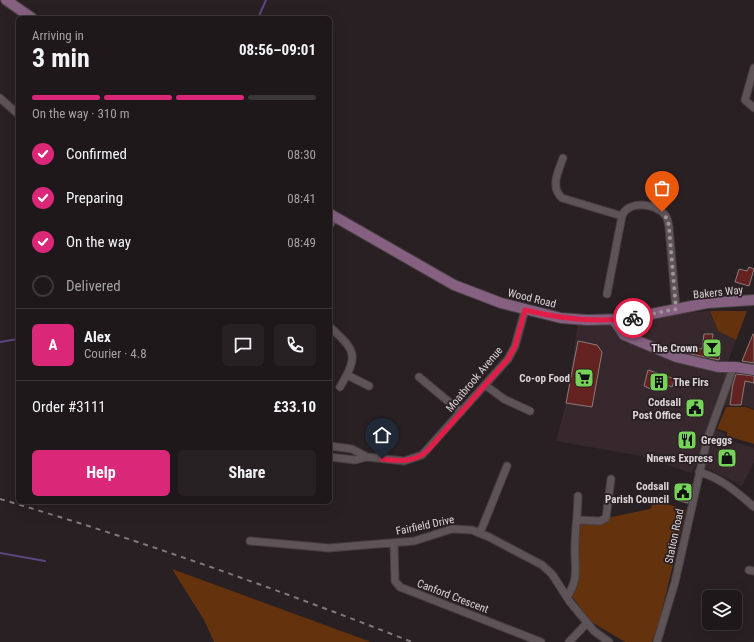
<!DOCTYPE html>
<meta charset="utf-8">
<style>
:root{--surface:#1f181a;--page:#272123;--text:#f1f3f6;--muted:#a1a0a2;--line:#3c3739;--accent:#db2777}
body{margin:0;font-family:"Roboto Condensed",sans-serif;background:var(--page);color:var(--text);height:100vh;display:flex;flex-direction:column;font-size:15px;white-space:nowrap}
*{box-sizing:border-box;margin:0}
p{font-size:13px;color:var(--muted)}
.icon{flex:none;width:22px;height:22px;fill:none;stroke:currentColor;stroke-width:2;stroke-linecap:round;stroke-linejoin:round}
.map{position:relative;flex:1;overflow:hidden}
.details{position:absolute;left:16px;top:16px;width:316px;height:488px;display:flex;flex-direction:column;background:var(--surface);border-radius:6px;box-shadow:0 4px 16px #0002,0 0 0 1px var(--line)}
.details>*{flex:none}
.controls{position:absolute;left:702px;top:590px;display:grid;gap:8px}
.controls a{display:grid;place-items:center;width:40px;height:40px;border-radius:6px;background:var(--surface);box-shadow:0 4px 16px #0002,0 0 0 1px var(--line);font-size:20px}
.pin{position:absolute;display:grid;place-items:center;width:34px;height:34px;color:#fff;margin:-41px -17px;border-radius:50% 50% 50% 0;rotate:-45deg;box-shadow:0 0 4px #0007}
.pin .icon{rotate:45deg}
.courier{position:absolute;display:grid;place-items:center;width:40px;height:40px;margin:-20px;border:3px solid #e11d48;border-radius:50%;background:#fff;color:#222;box-shadow:0 1px 5px #0007}
.headline em{font-style:normal;font-weight:700}
.headline div{display:flex;flex-direction:column-reverse}
.headline{display:flex;align-items:center;justify-content:space-between;height:68px;padding:0 16px}
h1{font-size:26px;font-weight:700;line-height:30px}
.bar{display:grid;grid-template-columns:repeat(4,1fr);gap:6px 4px;align-content:center;height:48px;padding:0 16px}
.bar i{height:5px;border-radius:3px;background:var(--line)}
.bar .on{background:var(--accent)}
.bar p{grid-column:span 4}
.line{display:flex;align-items:center;gap:10px;padding:0 16px;border-top:1px solid var(--line)}
.line div{flex:1}
.round{display:grid;place-items:center;flex:none;width:42px;height:42px;border-radius:6px;background:var(--page)}
ol{padding:0 16px;list-style:none}
li{display:flex;align-items:center;gap:12px;height:44px}
li p{margin-inline-start:auto}
li .icon{padding:4px;border-radius:50%;background:var(--accent);color:#fff;stroke-width:4}
li:last-child{color:var(--muted)}
li i{width:22px;height:22px;border:2px solid var(--line);border-radius:50%}
.primary-button{display:flex;gap:8px;margin-top:auto;padding:8px 16px}
.primary-button a{flex:1;height:46px;border-radius:6px;background:var(--accent);color:#fff;font-size:16px;font-weight:700;line-height:46px;text-align:center}
.primary-button a+a{background:var(--page);color:var(--text)}
.map>svg:first-child{display:block}
.built{fill:#36282c}
.green{fill:#64320c}
.lines{fill:none;stroke-linecap:round;stroke-linejoin:round}
.stream{stroke:#5c4681;stroke-width:2}
.building{fill:#642220;stroke:#897c7b}
.street-casing{stroke:#463e41;stroke-width:9}
.secondary-casing{stroke:#463e41;stroke-width:12}
.street{stroke:#5e5357;stroke-width:7}
.secondary{stroke:#856080;stroke-width:10}
.rail{stroke:#80787a;stroke-width:2;stroke-dasharray:5 5;stroke-linecap:butt}
.done{stroke:#9d9597;stroke-width:4;stroke-dasharray:0 7.2}
.route{stroke:#e11d48;stroke-width:5}
.labels{text-anchor:middle;stroke-width:3.5;stroke-linejoin:round;paint-order:stroke}
.street-label{font-size:11px;fill:#dbd4d6;stroke:#292023}
.poi-label{font-size:11px;font-weight:bold;fill:#dbd4d6;stroke:#292023;text-anchor:end}
</style>
<div class="map">
<svg width="754" height="642" viewBox="0 0 754 642">
<rect width="100%" height="100%" fill="#292023"/>
<!-- built -->
<path class="built" d="M710,311L718,331L736,340L726,367L754,374V409L747,406L724,405L715,429L725,434L726,439L754,448V462L742,486L697,463L691,473L641,456L556,441L565,407L578,323H627L684,313Z"/>
<!-- green -->
<path class="green" d="M710,311H747L736,340L718,331Z
M726,407H746L754,410V444L727,436V432L717,429Z
M655,500L686,510L660,619L652,642H625L590,621L571,595C582,574 577,570 577,548C577,540 580,531 581,522H607L611,517L650,509Z
M172,569L371,642H214L204,620Z"/>
<g class="lines">
<!-- stream -->
<path class="stream" d="M258,18L266,0
M0,342L18,339
M0,553L45,561"/>
</g>
<!-- building -->
<path class="building" d="M749,267L754,269L749,286L735,282L739,269L747,271Z
M704,334H713L712,342L718,343L721,347L719,360L682,352L684,346L702,349Z
M754,334V363L742,361L753,334Z
M578,341L597,345L602,352L592,407L566,403Z
M648,370L675,379L672,387L667,385L665,391L652,386L651,389L644,386Z
M736,374L754,376V383L745,381L741,405H730L733,384Z
M681,486L687,487L686,496L689,497L688,503L679,501Z"/>
<g class="lines">
<defs>
<path id="street" d="M754,68L745,100L754,108
M0,98L18,114
M563,158C558,172 550,187 562,198L622,216C628,200 656,203 665,215C668,218 668,223 669,227L676,309
M330,225L334,217
M607,294L622,216
M330,327C356,351 359,355 340,387
M347,375L369,386
M419,377L461,412
M485,385L504,399L530,411
M330,446L352,449L367,457
M330,457L355,460L367,457L404,461L422,455L508,359L515,346L525,310
M699,472C721,478 737,492 754,507
M577,520L600,521L606,518L611,479
M480,533L507,466
M250,541L329,548L414,541L452,529L472,530L489,537L542,565L552,574L570,602L594,631L609,642
M394,543L395,581L400,587L541,642
M749,570L754,571
M567,597C580,577 574,567 575,546C575,529 578,513 578,496
M569,642L587,623
M657,642L675,582L707,440L732,371L735,367"/>
<path id="secondary" d="M6,0L32,18
M330,214L454,285L501,303L561,318L587,320L626,319L707,303L754,300
M614,320L624,335L676,357L718,367H735L754,370"/>
</defs>
<!-- street casing -->
<use href="#street" class="street-casing"/>
<!-- secondary casing -->
<use href="#secondary" class="secondary-casing"/>
<!-- street -->
<use href="#street" class="street"/>
<!-- secondary -->
<use href="#secondary" class="secondary"/>
<!-- rail -->
<path class="rail" d="M0,499C140,540 277,589 412,642"/>
</g>
<g class="lines">
<!-- done -->
<path class="done" d="M633,318L676,309L669,227L668,220L662,212"/>
<!-- route -->
<path class="route" d="M382,459C400,461 414,463 428,450L508,359L515,346L525,310C561,319 596,323 633,318"/>
</g>
<!-- icons -->
<defs>
<symbol id="bar-square" viewBox="-11 -11 22 22"><rect x="-9" y="-9" width="18" height="18" rx="4" fill="#77d259" stroke="#292023"/><path d="M-6-5H6L.8 .8V4.5H3.5V6h-7V4.5H-.8V.8Z" fill="#111"/></symbol>
<symbol id="supermarket-square" viewBox="-11 -11 22 22"><rect x="-9" y="-9" width="18" height="18" rx="4" fill="#77d259" stroke="#292023"/><path d="M-6-5.5h2.5l.6 2H6L4.5 2H-2.5L-4.4-4H-6ZM-1.5 3.2a1.3 1.3 0 1 0 .1 0ZM3 3.2a1.3 1.3 0 1 0 .1 0Z" fill="#111"/></symbol>
<symbol id="building-square" viewBox="-11 -11 22 22"><rect x="-9" y="-9" width="18" height="18" rx="4" fill="#77d259" stroke="#292023"/><path d="M-4-6H4V6H1V3H-1V6H-4ZM-2.5-4.3h1.7v1.8h-1.7ZM.8-4.3h1.7v1.8H.8ZM-2.5-1h1.7V.8h-1.7ZM.8-1h1.7V.8H.8Z" fill="#111"/></symbol>
<symbol id="civic-square" viewBox="-11 -11 22 22"><rect x="-9" y="-9" width="18" height="18" rx="4" fill="#77d259" stroke="#292023"/><path d="M-.6-6.5H3V-4.5H.6V-3L4-1V1h2V6H-6V1h2V-1L-.6-3ZM-1.2 2.5V6h2.4V2.5Z" fill="#111"/></symbol>
<symbol id="restaurant-square" viewBox="-11 -11 22 22"><rect x="-9" y="-9" width="18" height="18" rx="4" fill="#77d259" stroke="#292023"/><path d="M-5-6h1v4h1v-4h1v4h1v-4h1v5L-1.5 .5V6h-2V.5L-5-1ZM5-6V6H3V1.5H1.5Q1.5-4 5-6Z" fill="#111"/></symbol>
<symbol id="shop-square" viewBox="-11 -11 22 22"><rect x="-9" y="-9" width="18" height="18" rx="4" fill="#77d259" stroke="#292023"/><path d="M-5-2.5h2.3a2.7 3.5 0 0 1 5.4 0H5L5.5 6h-11ZM-1.5-2.5h3a1.5 2.3 0 0 0-3 0Z" fill="#111"/></symbol>
</defs>
<g fill-rule="evenodd">
<use href="#bar-square" x="701" y="337" width="22" height="22"/>
<use href="#supermarket-square" x="573" y="367" width="22" height="22"/>
<use href="#building-square" x="648" y="371" width="22" height="22"/>
<use href="#civic-square" x="684" y="397" width="22" height="22"/>
<use href="#restaurant-square" x="676" y="429" width="22" height="22"/>
<use href="#shop-square" x="716" y="447" width="22" height="22"/>
<use href="#civic-square" x="672" y="481" width="22" height="22"/>
</g>
<g class="labels">
<!-- street labels -->
<g class="street-label">
<text transform="translate(718 292) rotate(-6)" y="4">Bakers Way</text>
<text transform="translate(532 298) rotate(14)" y="4">Wood Road</text>
<text transform="translate(474 379) rotate(-50)" y="4">Moatbrook Avenue</text>
<text transform="translate(425 525) rotate(-12)" y="4">Fairfield Drive</text>
<text transform="translate(674 536) rotate(-78)" y="4">Station Road</text>
<text transform="translate(453 596) rotate(21)" y="4">Canford Crescent</text>
</g>
<!-- poi labels -->
<g class="poi-label">
<text x="698" y="352">The Crown</text>
<text x="570" y="382">Co-op Food</text>
<text x="673" y="386" text-anchor="start">The Firs</text>
<text x="681" y="406">Codsall<tspan x="681" dy="13">Post Office</tspan></text>
<text x="701" y="444" text-anchor="start">Greggs</text>
<text x="713" y="462">Nnews Express</text>
<text x="669" y="490">Codsall<tspan x="669" dy="13">Parish Council</tspan></text>
</g>
</g>
</svg>
<div class="controls">
<a><svg class="icon" aria-label="layers" viewBox="0 0 24 24"><path d="M12 4l9 5-9 5-9-5zM3 14l9 5 9-5"/></svg></a>
</div>
<div class="pin" style="left:662px;top:212px;background:#ea580c"><svg class="icon" aria-label="bag" viewBox="0 0 24 24"><path d="M5 8h14l-1 12H6zM9 8a3 3 0 0 1 6 0"/></svg></div>
<div class="pin" style="left:382px;top:459px;background:#1f2937"><svg class="icon" aria-label="home" viewBox="0 0 24 24"><path d="M3 11l9-7 9 7M6 9v11h12V9"/></svg></div>
<div class="courier" style="left:633px;top:318px"><svg class="icon" aria-label="bike" viewBox="0 0 24 24"><circle cx="6" cy="16" r="4"/><circle cx="18" cy="16" r="4"/><path d="M6 16l4-8h5l3 8M10 8l3 8H6M13 5h3"/></svg></div>
<section class="details">
<div class="headline"><div><h1>3 min</h1><p>Arriving in</p></div><em>08:56–09:01</em></div>
<div class="bar"><i class="on"></i><i class="on"></i><i class="on"></i><i></i><p>On the way · 310 m</p></div>
<ol>
<li><svg class="icon" aria-label="check" viewBox="0 0 24 24"><path d="M5 12l5 5 9-10"/></svg>Confirmed<p>08:30</p></li>
<li><svg class="icon" aria-label="check" viewBox="0 0 24 24"><path d="M5 12l5 5 9-10"/></svg>Preparing<p>08:41</p></li>
<li><svg class="icon" aria-label="check" viewBox="0 0 24 24"><path d="M5 12l5 5 9-10"/></svg>On the way<p>08:49</p></li>
<li><i></i>Delivered</li>
</ol>
<div class="line" style="height:72px"><b class="round" style="background:var(--accent);color:#fff">A</b><div><b>Alex</b><p>Courier · 4.8</p></div><a class="round"><svg class="icon" aria-label="chat" viewBox="0 0 24 24"><path d="M4 5h16v11H9l-5 4z"/></svg></a><a class="round"><svg class="icon" aria-label="phone" viewBox="0 0 24 24"><path d="M5 4h4l2 5-3 2q2 4 5 5l2-3 5 2v4C11 20 4 13 5 4z"/></svg></a></div>
<div class="line" style="height:52px"><div>Order #3111</div><b>£33.10</b></div>
<div class="primary-button"><a>Help</a><a>Share</a></div>
</section>
</div>
